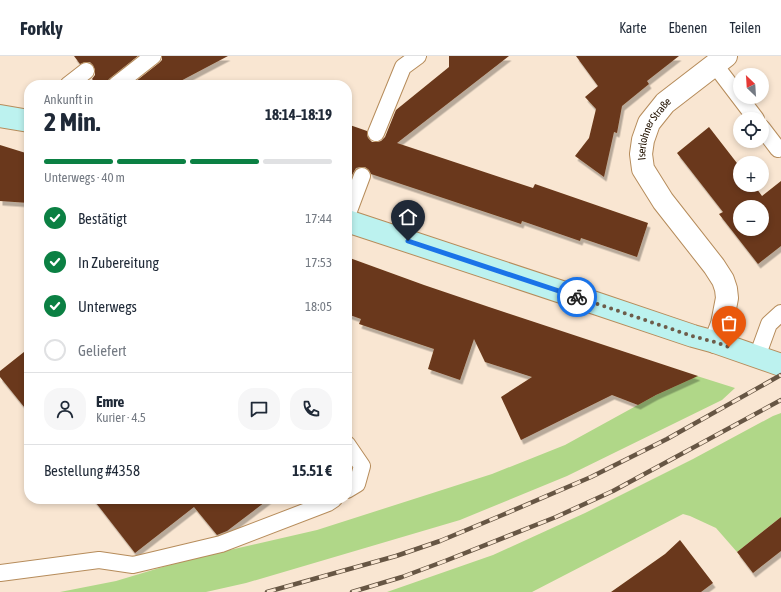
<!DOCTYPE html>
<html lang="de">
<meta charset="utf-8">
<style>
:root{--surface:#fff;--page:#f6f6f7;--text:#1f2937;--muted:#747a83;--line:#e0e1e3;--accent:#0b8043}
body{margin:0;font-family:"Asap Condensed",sans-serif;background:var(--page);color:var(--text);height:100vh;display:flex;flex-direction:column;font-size:15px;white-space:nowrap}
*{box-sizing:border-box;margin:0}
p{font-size:13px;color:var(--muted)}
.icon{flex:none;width:22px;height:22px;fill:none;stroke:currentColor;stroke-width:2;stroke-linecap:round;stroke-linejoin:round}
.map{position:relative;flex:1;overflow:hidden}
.drawer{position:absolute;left:24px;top:24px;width:328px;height:424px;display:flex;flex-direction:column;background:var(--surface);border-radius:16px;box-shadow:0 2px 6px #0003}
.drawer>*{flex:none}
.needle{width:26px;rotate:335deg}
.controls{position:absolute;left:733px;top:12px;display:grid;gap:8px}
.controls a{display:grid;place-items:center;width:36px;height:36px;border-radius:50%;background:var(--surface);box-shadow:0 2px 6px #0003;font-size:20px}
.pin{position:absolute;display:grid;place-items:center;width:34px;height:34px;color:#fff;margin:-41px -17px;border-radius:50% 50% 50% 0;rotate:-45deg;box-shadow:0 0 4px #0007}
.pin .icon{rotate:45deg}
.courier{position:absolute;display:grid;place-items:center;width:40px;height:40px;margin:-20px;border:3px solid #1a73e8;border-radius:50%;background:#fff;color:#222;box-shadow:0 1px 5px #0007}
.head em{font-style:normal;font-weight:700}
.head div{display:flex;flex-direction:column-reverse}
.head{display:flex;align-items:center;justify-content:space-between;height:68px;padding:0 20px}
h1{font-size:26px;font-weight:700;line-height:30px}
.bar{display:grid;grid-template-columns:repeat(4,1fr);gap:6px 4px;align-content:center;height:48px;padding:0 20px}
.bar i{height:5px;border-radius:3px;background:var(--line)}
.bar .selected{background:var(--accent)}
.bar p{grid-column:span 4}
.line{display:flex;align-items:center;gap:10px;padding:0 20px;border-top:1px solid var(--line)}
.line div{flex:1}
.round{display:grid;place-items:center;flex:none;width:42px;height:42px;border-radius:16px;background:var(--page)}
ol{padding:0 20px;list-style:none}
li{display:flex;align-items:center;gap:12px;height:44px}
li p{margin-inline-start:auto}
li .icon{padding:4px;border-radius:50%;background:var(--accent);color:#fff;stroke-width:4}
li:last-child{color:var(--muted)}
li i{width:22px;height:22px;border:2px solid var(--line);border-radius:50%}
header{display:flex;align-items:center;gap:24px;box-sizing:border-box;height:56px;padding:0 20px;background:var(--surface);border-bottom:1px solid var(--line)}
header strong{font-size:19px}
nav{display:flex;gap:22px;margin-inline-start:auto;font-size:14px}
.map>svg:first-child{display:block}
.green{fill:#b0d788}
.building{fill:#6b391a;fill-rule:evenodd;filter:url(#shadow)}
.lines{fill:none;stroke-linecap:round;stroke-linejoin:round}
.service-casing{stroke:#b68c5b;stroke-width:18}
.minor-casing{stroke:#b68c5b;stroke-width:24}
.secondary-casing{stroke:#b68c5b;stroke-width:24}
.service{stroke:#fff;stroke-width:16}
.minor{stroke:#fff;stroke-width:22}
.secondary{stroke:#bcf2ef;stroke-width:22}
.rail-casing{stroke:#675644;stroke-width:4.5}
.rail{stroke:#f9e6d2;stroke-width:3;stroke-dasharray:9;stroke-linecap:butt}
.done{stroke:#6d5c4a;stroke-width:4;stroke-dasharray:0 7.2}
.route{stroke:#1a73e8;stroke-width:5}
.labels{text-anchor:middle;stroke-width:4;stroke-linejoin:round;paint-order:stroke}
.street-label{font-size:11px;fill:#221201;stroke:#f9e6d2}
</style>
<header>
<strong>Forkly</strong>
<nav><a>Karte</a><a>Ebenen</a><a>Teilen</a></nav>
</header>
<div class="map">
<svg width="781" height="536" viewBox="0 0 781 536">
<defs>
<filter id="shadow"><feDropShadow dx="2.5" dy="4.5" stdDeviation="0" flood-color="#0004"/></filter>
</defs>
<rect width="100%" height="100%" fill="#f9e6d2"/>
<!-- green -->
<path class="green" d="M697,320L735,332L722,344L567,420L460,464L246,527L206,536H60L116,525L186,504L317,474L492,418L565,389L656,339Z
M781,357V461L737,496L716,472L690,460L683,458L532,536H387L493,499L585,457L693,403L773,360Z"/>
<!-- building -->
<path class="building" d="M74,0H138L110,22L107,25V29H97L92,23L95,19V14L93,9L90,6H85L80,8Z
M162,0H228L173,29H131L159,7L162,4Z
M449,0H509L397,87L533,132L535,128L648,167L637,201L581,182L580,185L522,165L521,168L371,118L369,114L365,111H360L356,112L352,119L350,116L347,115V68L367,75V79L368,82L372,86H377L381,85L385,81L396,54L449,11Z
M576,0H679L647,25L649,28L622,50L617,77L614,76L604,121L575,100L589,82L596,53L585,41L598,30Z
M709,71L740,111V129H754L762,140L781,125V190L758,208L719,158L723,156L677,97ZM740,151H762V173H740Z
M0,89L29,98V147L0,145Z
M347,201L424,229L489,251L698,320L656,339L638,349L612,339L521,384L501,341L532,321L485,306L474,283L460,324L428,313L434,293L359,268L361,263L347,258Z
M29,292V357L0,321V315Z
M93,443H269L227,475L217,479L194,451L135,497Z
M781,461V495L753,517L737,496Z
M680,484L713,527L701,536H611L665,498Z"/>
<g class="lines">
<defs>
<path id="service" d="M715,9L756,63
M68,29L86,15
M116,29L153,0
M762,72L778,93
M376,77L403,11L418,0
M347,160L362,120
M757,301L769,268L781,257
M347,388L362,410L357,428L347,434
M0,517L99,504L133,509L221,488L328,447L334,443"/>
<g id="minor">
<path id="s1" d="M715,286L722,268L727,242L726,233L723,224L714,210L663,145L643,113L641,98L643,84L649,67L665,47L726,0"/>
</g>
<path id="secondary" d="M0,60L29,65
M347,165L598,248L693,280L715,286L781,309"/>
</defs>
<!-- service casing -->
<use href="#service" class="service-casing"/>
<!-- minor casing -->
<use href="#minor" class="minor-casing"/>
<!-- secondary casing -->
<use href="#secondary" class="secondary-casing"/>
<!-- service -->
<use href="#service" class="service"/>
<!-- minor -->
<use href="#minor" class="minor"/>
<!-- secondary -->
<use href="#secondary" class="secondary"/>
<defs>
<path id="rail" d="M267,536L396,500L440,485L500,460L591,421L667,383L781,319
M352,536L402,521L445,505L556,461L613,435L781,344"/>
</defs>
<!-- rail casing -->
<use href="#rail" class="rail-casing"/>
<!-- rail -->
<use href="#rail" class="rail"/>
</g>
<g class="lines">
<!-- done -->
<path class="done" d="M577,241L692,280L715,286L729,291"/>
<!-- route -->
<path class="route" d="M408,185L577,241"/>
</g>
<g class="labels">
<!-- street labels -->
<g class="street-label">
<text dy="4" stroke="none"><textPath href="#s1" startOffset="245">Iserlohner Straße</textPath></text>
</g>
</g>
</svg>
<div class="controls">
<a><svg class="needle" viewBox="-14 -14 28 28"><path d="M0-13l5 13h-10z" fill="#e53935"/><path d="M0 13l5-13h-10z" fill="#747a83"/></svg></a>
<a><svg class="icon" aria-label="locate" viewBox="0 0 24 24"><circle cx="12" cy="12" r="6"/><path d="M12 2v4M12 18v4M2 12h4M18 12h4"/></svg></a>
<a>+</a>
<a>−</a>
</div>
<div class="pin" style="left:729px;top:291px;background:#ea580c"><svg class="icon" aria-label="bag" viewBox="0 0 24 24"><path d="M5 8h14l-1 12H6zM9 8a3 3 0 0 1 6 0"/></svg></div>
<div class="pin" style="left:408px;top:185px;background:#1f2937"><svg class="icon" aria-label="home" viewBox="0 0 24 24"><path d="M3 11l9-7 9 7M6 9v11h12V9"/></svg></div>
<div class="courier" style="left:577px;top:241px"><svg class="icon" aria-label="bike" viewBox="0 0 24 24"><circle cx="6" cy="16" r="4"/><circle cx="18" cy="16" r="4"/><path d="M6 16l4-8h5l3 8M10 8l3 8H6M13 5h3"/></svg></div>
<section class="drawer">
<div class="head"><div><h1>2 Min.</h1><p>Ankunft in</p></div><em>18:14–18:19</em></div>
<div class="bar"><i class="selected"></i><i class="selected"></i><i class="selected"></i><i></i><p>Unterwegs · 40 m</p></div>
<ol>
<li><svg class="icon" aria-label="check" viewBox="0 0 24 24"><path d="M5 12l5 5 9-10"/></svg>Bestätigt<p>17:44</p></li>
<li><svg class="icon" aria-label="check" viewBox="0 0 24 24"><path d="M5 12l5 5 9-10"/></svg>In Zubereitung<p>17:53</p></li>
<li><svg class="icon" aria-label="check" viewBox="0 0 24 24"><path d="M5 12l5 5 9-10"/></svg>Unterwegs<p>18:05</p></li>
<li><i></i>Geliefert</li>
</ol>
<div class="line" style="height:72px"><a class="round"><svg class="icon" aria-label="person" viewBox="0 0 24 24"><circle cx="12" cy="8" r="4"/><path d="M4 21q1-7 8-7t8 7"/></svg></a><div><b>Emre</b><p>Kurier · 4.5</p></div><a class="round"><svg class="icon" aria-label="chat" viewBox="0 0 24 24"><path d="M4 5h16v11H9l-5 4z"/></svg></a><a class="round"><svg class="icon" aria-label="phone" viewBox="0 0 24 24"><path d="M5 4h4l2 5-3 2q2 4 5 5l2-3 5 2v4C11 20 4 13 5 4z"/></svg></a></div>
<div class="line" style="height:52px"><div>Bestellung #4358</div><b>15.51 €</b></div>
</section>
</div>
